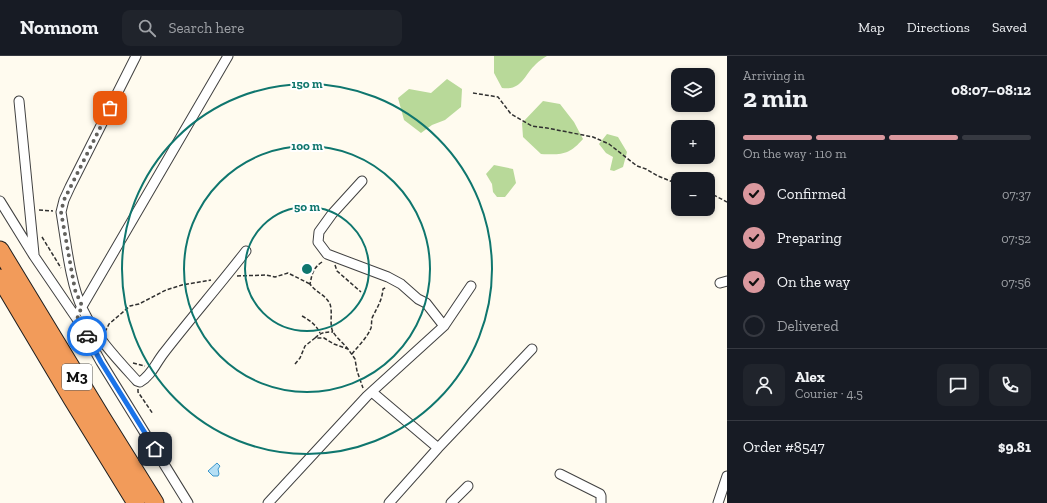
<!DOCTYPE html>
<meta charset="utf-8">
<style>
:root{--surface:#171b24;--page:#20242c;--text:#f1f3f6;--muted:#9ea1a6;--line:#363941;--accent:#da989e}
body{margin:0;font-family:"Zilla Slab",serif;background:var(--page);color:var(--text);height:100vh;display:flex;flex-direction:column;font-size:15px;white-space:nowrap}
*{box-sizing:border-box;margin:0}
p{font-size:13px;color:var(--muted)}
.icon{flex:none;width:22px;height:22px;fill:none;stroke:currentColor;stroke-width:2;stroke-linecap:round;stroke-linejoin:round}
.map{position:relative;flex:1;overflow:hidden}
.details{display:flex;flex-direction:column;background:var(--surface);width:320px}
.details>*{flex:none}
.buttons{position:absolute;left:671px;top:12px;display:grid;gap:8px}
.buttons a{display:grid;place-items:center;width:44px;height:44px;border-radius:8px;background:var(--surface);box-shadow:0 2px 6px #0003;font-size:20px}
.pin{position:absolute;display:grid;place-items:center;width:34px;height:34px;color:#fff;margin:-17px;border-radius:8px;box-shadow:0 2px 6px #0006}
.courier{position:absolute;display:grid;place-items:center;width:40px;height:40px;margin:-20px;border:3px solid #1a73e8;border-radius:50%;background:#fff;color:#222;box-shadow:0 1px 5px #0007}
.head em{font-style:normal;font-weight:700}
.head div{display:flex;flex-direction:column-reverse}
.head{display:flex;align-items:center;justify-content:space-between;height:68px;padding:0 16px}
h1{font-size:26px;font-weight:700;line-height:30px}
.bar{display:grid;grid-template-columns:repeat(4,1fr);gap:6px 4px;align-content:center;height:48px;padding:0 16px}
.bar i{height:5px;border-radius:3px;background:var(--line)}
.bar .current{background:var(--accent)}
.bar p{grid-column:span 4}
.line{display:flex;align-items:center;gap:10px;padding:0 16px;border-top:1px solid var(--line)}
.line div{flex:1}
.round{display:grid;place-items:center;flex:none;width:42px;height:42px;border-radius:8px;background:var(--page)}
ol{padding:0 16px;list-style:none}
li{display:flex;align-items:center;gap:12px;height:44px}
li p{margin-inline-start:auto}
li .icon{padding:4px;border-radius:50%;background:var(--accent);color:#111;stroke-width:4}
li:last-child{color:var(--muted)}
li i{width:22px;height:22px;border:2px solid var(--line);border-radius:50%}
header{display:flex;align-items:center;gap:24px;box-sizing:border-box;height:56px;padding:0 20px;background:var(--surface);border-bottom:1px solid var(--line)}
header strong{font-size:19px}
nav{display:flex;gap:22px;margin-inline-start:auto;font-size:14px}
.search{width:280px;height:36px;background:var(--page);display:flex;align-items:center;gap:10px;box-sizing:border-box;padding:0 14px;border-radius:8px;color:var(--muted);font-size:15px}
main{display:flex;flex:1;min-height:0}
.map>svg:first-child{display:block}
.forest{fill:#b8d999}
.water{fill:#b5dff5;stroke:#3d97cb}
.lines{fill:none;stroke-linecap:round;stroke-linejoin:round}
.minor-casing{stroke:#414141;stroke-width:11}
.motorway-casing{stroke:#1f1f1f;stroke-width:19}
.path{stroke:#303030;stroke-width:1.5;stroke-dasharray:4 2;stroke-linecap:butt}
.minor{stroke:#fff;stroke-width:9}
.motorway{stroke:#f29b5a;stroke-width:17}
.done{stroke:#62615d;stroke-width:4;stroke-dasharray:0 7.2}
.route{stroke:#1a73e8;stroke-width:5}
.ring{fill:none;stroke:#0f766e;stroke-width:2}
.labels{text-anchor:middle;stroke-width:4;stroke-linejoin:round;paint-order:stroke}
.shield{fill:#fff;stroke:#565656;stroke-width:1}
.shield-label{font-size:15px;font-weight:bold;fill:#0e0e0e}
.centre{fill:#0f766e;stroke:#fff;stroke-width:2}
.ring-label{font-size:12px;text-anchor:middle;font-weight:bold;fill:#0f766e;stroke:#fff;stroke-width:4;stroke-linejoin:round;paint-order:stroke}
</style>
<header>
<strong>Nomnom</strong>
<div class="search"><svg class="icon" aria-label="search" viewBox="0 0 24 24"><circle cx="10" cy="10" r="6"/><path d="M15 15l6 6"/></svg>Search here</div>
<nav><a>Map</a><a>Directions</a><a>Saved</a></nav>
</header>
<main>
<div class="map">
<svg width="727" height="447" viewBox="0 0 727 447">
<rect width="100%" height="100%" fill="#fffbef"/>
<!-- forest -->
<path class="forest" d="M494,0H547C543,2 539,5 536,8C524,19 522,35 502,32L494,17Z
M447,23L462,33L461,51L445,64L432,69L421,77L404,64L398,42L409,33L431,37Z
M543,45L560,48L574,66L583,83C569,99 562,99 541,98L523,81L522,67Z
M607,78L618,81L627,96L623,111L614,115L610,114L613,101L606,97L599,88Z
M494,109L513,113L516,127L505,141H497L493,136L492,128L486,118Z"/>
<!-- water -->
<path class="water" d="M217,407L220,410L218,413L219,418L218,420H213L208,415Z"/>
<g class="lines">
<defs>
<path id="minor" d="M136,0L70,131L64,144L61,156C66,185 70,228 83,254C96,281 117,303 137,325L140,326C151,320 156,307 163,298C190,263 219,230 246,195
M19,45L34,198
M362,125L332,158L319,176L318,186L327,198L388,221L401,228L418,243L426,247L444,270
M0,145L34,200L77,263L101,306L188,447
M720,227L727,225
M80,254L228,0
M372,336L438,392
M560,418L600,438L601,440V447
M268,447L367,340L444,270L471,230
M389,447L438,392L532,293
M451,447L468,430
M718,447L727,420"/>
<path id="motorway" d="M0,194L102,362L155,447
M0,222L72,343L136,447"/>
</defs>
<!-- minor casing -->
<use href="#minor" class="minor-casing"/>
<!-- motorway casing -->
<use href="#motorway" class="motorway-casing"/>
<!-- path -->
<path class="path" d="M473,37L498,41L511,58L532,70L547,72L593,81L609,88L637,110L646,113L658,120L678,128
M708,136L727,146
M39,154L53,155
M42,181L61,212
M322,206C313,212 312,218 310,228C316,237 325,238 330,248C333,257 329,268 333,276C336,281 344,288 348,293
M335,209L337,215L361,236
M237,220L266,219L275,221L288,217L310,228
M302,260C311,265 316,269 320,277
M105,276L109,268L130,250L139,248L166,234L182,229L211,224
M315,282C321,276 326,276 333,276
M352,298C358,290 367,282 371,272C372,268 371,263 373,260C378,250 382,244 383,233L387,231
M133,307L145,310
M295,308L300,302L305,290L315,282H324L334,288L348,293L355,303L357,315L363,332
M138,333V336L153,358"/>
<!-- minor -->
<use href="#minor" class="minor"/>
<!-- motorway -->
<use href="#motorway" class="motorway"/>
</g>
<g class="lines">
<!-- done -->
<path class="done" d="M87,280L77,263L82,250L75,234L61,156L64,144L110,52"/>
<!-- route -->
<path class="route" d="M87,280L101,306L155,393"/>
</g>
<!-- distance rings -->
<g class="ring">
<circle cx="307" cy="213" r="62"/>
<circle cx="307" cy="213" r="123"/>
<circle cx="307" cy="213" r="185"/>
</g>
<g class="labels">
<!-- shield labels -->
<rect class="shield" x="62" y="308" width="30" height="26" rx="3"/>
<g class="shield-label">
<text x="77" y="326">M3</text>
</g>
</g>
<circle cx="307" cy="213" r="6" class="centre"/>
<g class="ring-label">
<text x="307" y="32">150 m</text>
<text x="307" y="94">100 m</text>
<text x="307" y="155">50 m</text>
</g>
</svg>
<div class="buttons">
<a><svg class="icon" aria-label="layers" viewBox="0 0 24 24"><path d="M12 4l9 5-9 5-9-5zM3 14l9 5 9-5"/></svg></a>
<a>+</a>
<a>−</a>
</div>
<div class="pin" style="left:110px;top:52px;background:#ea580c"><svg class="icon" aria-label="bag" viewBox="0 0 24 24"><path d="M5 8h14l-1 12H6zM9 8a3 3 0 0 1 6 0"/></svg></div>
<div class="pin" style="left:155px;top:393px;background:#1f2937"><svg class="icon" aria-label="home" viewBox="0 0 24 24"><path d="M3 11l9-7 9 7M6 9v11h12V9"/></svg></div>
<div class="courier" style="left:87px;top:280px"><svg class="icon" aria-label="car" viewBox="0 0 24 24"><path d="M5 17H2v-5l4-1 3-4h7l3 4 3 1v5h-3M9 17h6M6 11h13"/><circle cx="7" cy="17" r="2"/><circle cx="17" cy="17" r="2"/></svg></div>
</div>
<section class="details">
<div class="head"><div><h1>2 min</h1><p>Arriving in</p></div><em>08:07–08:12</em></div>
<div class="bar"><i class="current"></i><i class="current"></i><i class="current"></i><i></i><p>On the way · 110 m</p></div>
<ol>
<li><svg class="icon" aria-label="check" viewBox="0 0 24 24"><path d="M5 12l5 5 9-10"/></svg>Confirmed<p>07:37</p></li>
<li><svg class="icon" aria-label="check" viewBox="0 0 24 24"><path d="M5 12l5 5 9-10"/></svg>Preparing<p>07:52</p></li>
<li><svg class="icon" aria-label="check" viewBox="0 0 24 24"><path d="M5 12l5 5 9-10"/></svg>On the way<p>07:56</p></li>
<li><i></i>Delivered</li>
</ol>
<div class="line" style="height:72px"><a class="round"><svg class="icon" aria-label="person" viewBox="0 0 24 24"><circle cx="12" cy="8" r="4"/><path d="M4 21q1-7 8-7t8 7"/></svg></a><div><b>Alex</b><p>Courier · 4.5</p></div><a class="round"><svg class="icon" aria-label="chat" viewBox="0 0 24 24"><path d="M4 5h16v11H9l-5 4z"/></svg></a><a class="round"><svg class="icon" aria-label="phone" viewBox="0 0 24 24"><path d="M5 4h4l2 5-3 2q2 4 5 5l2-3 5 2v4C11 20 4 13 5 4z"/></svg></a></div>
<div class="line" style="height:52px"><div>Order #8547</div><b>$9.81</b></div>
</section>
</main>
